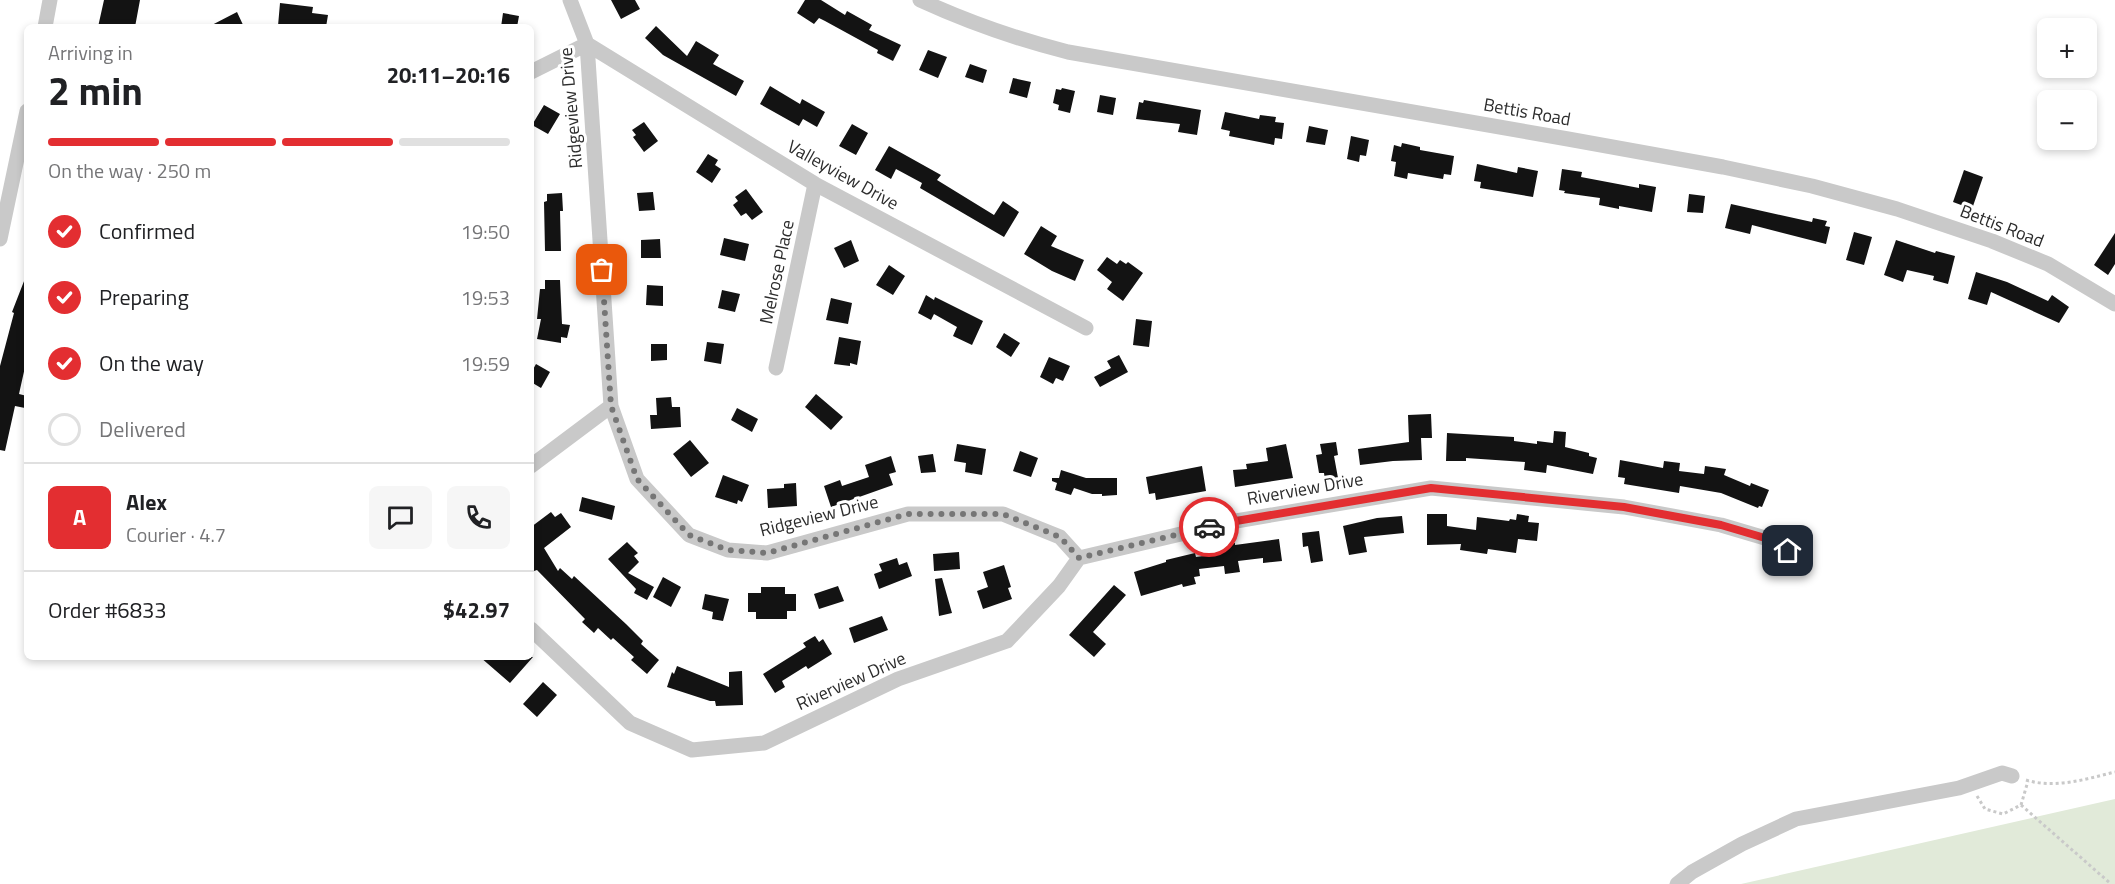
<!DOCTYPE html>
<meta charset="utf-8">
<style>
:root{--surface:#fff;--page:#f6f6f6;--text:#202124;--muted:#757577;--line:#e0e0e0;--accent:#e32e31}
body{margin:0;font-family:"Titillium Web",sans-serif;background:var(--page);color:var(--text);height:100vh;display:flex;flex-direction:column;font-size:22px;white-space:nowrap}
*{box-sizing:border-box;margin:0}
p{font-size:20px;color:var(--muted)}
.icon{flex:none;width:33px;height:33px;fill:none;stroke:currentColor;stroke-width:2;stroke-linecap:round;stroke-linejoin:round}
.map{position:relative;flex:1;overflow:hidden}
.drawer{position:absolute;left:24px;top:24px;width:510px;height:636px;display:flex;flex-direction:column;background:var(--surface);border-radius:9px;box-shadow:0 3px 9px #0003}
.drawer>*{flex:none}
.buttons{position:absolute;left:2037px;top:18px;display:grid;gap:12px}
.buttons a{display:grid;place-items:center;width:60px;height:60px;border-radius:9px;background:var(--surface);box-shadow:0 3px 9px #0003;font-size:30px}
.pin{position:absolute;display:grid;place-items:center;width:51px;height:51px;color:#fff;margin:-26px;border-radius:12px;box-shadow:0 3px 9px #0006}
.courier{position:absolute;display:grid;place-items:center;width:60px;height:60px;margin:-30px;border:4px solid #e32e31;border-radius:50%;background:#fff;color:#222;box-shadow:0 2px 8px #0007}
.summary em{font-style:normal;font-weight:700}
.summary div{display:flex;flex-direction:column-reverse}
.summary{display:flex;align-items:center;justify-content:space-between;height:102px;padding:0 24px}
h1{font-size:39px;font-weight:700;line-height:45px}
.bar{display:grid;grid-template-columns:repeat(4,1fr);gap:9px 6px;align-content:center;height:72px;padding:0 24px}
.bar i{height:8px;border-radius:4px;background:var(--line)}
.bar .on{background:var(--accent)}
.bar p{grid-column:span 4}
.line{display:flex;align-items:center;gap:15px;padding:0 24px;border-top:2px solid var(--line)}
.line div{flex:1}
.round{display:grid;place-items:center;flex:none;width:63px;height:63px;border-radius:9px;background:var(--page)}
ol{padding:0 24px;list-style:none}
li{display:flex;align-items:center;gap:18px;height:66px}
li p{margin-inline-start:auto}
li .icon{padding:6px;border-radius:50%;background:var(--accent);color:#fff;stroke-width:4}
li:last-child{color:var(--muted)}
li i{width:33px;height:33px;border:3px solid var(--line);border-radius:50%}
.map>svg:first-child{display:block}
.green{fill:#e1ead9}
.building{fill:#131313}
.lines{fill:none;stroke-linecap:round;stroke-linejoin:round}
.path{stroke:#c9c9c9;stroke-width:3;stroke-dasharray:3 3;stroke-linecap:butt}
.minor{stroke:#c9c9c9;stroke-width:15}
.done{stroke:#767676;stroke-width:6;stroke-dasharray:0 10.8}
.route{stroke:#e32e31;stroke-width:8}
.labels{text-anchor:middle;stroke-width:6;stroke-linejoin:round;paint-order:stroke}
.street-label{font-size:18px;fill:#2c2c2c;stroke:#fff}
</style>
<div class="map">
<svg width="2115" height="884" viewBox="0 0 2115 884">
<rect width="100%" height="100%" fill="#fff"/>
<!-- green -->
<path class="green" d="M2115,799V884H1741Z"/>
<!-- building -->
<path class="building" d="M104,0H140L135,27H98Z
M611,0H635L640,9L621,19Z
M805,0H821L845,15L847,11L872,25L869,30L901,45L893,61L877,53L878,50L825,21L819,18L814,24L797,13Z
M280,3L313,7L312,13L328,15L326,27L278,26Z
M237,12L244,27H208Z
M503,13L519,16L517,27H501Z
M656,26L687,56L696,41L719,55L713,64L744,81L736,96L663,55L645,38Z
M928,50L947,57L938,78L919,70Z
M970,64L987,70L983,83L965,77Z
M1013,78L1031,82L1027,98L1009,93Z
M770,86L800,104L802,99L825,112L817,127L803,119L799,126L760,104Z
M1062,88L1075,91L1070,113L1058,110L1059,105L1053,103L1056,89L1061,90Z
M1100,95L1116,98L1113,115L1097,112Z
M1144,100L1201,110L1197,135L1178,132L1180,124L1136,119L1139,102L1143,103Z
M544,105L560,114L548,134L532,125Z
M1225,112L1259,119L1260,115L1276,117L1275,122L1284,123L1282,139L1275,138L1274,145L1229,136L1230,131L1221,129Z
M644,122L658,141L644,152L633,137L636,135L632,130Z
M852,124L868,133L856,155L839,146Z
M1309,126L1328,130L1325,145L1306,142Z
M1351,136L1369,140L1366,156L1360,155L1359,162L1347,159Z
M1402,143L1420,147V150L1454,156L1451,175L1444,174L1443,179L1408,173L1407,179L1394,176L1396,162L1391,161L1394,145L1401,147Z
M889,146L941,175L937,180L994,215L1003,201L1019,212L1004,237L920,188L922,183L896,169L891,179L875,170Z
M708,154L718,160L715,165L721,169L712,183L696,172Z
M1477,164L1517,173L1518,167L1538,171L1533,197L1480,188L1481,182L1474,181Z
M1562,169L1582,172L1581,177L1639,188V184L1656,187L1652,212L1619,206V209L1599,205L1600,198L1564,193L1565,191L1559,190Z
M1964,170L1983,177L1972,209L1953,202Z
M746,189L763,212L752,220L746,213L741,216L733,205L738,201L735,197Z
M653,192L655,210L639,211L637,193Z
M562,193L563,211H560L561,251H545L544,202L547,201V194Z
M1689,194L1705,196L1703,213L1687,212Z
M1731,204L1812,222L1813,218L1827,221L1825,226L1830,227L1826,244L1752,225L1750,234L1725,228Z
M1041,226L1057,236L1051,246L1084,260L1075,281L1052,271L1024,254Z
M1854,232L1872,237L1864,265L1846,260Z
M2115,233V264L2108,275L2094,265Z
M724,238L749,244L745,261L720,255Z
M660,239L661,258H641V240Z
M851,240L859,261L844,268L834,248Z
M1896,240L1935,253L1936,251L1955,256L1948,284L1933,280L1934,276L1907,270L1903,282L1884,275Z
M1107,257L1117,264L1120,260L1126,264L1128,262L1143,273L1123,301L1107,289L1112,282L1097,270Z
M889,265L905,276L893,295L876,285Z
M1976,272L2007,282L2048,301L2052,295L2069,307L2059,323L1991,292L1987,305L1968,299Z
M26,276L27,358L19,394L27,396V399L25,408L15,406L5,451L0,450V366L14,313L12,312Z
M545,280H560L562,324L570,325L567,338L561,337V343L537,339L541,319H537L540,289H545Z
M647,285L663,286V306L646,305Z
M722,290L740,294L735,312L718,308Z
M926,295L934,300L935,297L983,321L972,345L953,336L957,327L934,314L931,320L918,313Z
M831,298L852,303L848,324L826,320Z
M1136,319L1152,321L1149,347L1133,345Z
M1004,333L1020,343L1011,357L996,347Z
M839,337L861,341L857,365L850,363V366L834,364Z
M707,342L724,344L721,364L704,361Z
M651,344H667V360L651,361Z
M1119,355L1128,372L1100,387L1094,377L1111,368L1107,361Z
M1049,357L1070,366L1063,381L1056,378L1053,384L1040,377Z
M536,364L550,372L541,388L531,382V373Z
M816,394L843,417L831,430L805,407Z
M671,397L672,407H680L681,427L651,429L650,415H657L656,398Z
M737,408L758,419L752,432L731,420Z
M1431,414L1432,438H1421L1422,460L1393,461L1360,465L1358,449L1409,442L1408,415Z
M1554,431L1566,432L1565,447L1589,453V456L1597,458L1593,474L1547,465L1546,473L1524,470L1525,462L1466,458V461H1446L1447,433L1514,437V441L1537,444V441L1553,443Z
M690,440L709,463L691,477L673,454Z
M1336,442L1338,455L1334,456L1338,478L1325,480L1324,473H1319L1316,455L1322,454L1320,444Z
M957,444L986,449L982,475L965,472L966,463L954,461Z
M1286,444L1293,478L1235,487L1233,470L1247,469L1246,464L1268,461L1266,448Z
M1020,451L1038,458L1031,477L1013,471Z
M933,454L936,472L921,473L918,456Z
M891,456L896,472L889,474L893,485L831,507L824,486L840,480L842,486L869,477L865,465Z
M1620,460L1663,468L1664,461L1680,463L1679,471L1704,474L1705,466L1726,469L1724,475L1750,486L1751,483L1769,490L1762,507L1759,506L1758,508L1721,493L1680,486L1679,493L1624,484L1625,478L1618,477Z
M1202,466L1206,491L1156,500L1155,493L1149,494L1146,477Z
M1061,470L1086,478H1117V495L1102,496V494H1092L1074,488L1071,495L1055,490L1057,483L1052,481V478H1059Z
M723,475L749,485L742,502L738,500L737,504L715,497Z
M796,483L797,506L768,508L767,489L784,488V484Z
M582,497L615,506L612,520L579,511Z
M551,512L555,517L561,513L571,527L544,548L558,571L560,568L572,579L574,576L626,624L643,641L641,644L659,660L647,674L631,660L634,657L613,638L611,640L598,628L594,633L582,622L585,619L537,570L531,572V527Z
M1427,514H1447V526L1476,530L1477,517L1509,521L1510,519L1516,520L1517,514L1529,516L1528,522L1539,523L1537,541L1518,539L1516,553L1488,549L1487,554L1460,550L1461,544L1427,545Z
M1402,516L1404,533L1364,537L1367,552L1349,555L1343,526L1377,518Z
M1319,531L1323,561L1311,563L1308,546L1303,547L1302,533Z
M1279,539L1282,561L1263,563V558L1238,561L1240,572L1225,574L1224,566L1199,569L1200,576L1194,577L1196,584L1183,587L1182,584L1141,596L1134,572L1166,562V560L1195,553L1196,557L1219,554L1218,545L1235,543V545Z
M627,542L638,553L634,556L639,562L628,573L654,587L647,600L634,593L636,589L608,559Z
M959,552L960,569L934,571L933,554Z
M897,558L899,565L907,562L912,576L879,589L874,574L882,571L879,564Z
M1004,565L1011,587L1008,588L1012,599L983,609L977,591L988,587L983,572Z
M663,577L681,587L671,607L653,597Z
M942,578L952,613L939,616L935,579Z
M1114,585L1126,595L1093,632L1106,644L1094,657L1069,635Z
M838,586L844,601L819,609L814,594Z
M761,587H785V594H796V611H787V619H756V612H748V593H761Z
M705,594L729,599L723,621L712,619L713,612L702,609Z
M882,616L888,630L854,643L849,628Z
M815,636L819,642L823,639L832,654L808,669L806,666L782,681L785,687L775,693L763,674L806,647L803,643Z
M480,657H533L510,683Z
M677,666L729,687V672L742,671L743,705L716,706L715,701H710L667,687L672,672L674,674Z
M543,682L557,695L537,717L523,704Z"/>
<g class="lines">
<!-- path -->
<path class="path" d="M2026,780C2055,789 2086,779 2115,772
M1977,796L1985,809L2003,814L2021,805L2028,781
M2021,805L2111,884"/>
<!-- minor -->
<path class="minor" d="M570,0L587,44L611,406L637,479L689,535L728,550L767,553L908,514H1003L1060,537L1079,558
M920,0C968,22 1016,39 1068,52L1568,139L1723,167L1812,186L1897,209L1992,241L2048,264L2115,304
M45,27L50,0
M531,72L587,44L815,184L1086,328
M0,239L27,111
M776,368L815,184
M531,466L611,406
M531,629L630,723L692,750L764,743L898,679L1007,641L1059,586L1079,558L1236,521L1431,488L1624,507L1721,525L1765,538L1788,551
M1677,884L1692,872L1742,844L1796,819L1959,788L2002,773L2012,776"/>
</g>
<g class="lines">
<!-- done -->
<path class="done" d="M602,270L611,406L637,479L689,535L728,550L767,553L908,514H1003L1060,537L1079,558L1209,527"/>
<!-- route -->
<path class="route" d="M1209,527L1236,521L1431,488L1624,507L1721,525L1765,538L1788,551"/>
</g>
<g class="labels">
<!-- street labels -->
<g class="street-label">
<text transform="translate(571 108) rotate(-95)" y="6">Ridgeview Drive</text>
<text transform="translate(1527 112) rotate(10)" y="6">Bettis Road</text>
<text transform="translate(843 175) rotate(29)" y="6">Valleyview Drive</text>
<text transform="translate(2002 226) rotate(21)" y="6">Bettis Road</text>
<text transform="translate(777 272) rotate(-78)" y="6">Melrose Place</text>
<text transform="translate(1305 489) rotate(-10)" y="6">Riverview Drive</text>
<text transform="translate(819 516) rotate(-14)" y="6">Ridgeview Drive</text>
<text transform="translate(851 681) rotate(-24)" y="6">Riverview Drive</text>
</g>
</g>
</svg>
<div class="buttons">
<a>+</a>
<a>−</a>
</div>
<div class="pin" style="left:602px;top:270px;background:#ea580c"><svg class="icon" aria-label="bag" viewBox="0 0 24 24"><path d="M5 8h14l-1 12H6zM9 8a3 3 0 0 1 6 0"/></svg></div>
<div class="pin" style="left:1788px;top:551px;background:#1f2937"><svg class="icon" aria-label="home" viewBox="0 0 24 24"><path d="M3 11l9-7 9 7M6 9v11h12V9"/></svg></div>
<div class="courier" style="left:1209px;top:527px"><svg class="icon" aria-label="car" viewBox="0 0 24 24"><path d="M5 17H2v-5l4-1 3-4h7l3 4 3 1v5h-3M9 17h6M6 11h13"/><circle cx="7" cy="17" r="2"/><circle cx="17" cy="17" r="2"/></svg></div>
<section class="drawer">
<div class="summary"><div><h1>2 min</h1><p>Arriving in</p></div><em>20:11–20:16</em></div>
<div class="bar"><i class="on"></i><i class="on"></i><i class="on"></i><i></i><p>On the way · 250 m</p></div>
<ol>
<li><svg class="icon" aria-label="check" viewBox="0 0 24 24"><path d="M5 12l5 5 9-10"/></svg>Confirmed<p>19:50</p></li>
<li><svg class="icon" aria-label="check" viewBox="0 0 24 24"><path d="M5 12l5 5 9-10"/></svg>Preparing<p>19:53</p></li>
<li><svg class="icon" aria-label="check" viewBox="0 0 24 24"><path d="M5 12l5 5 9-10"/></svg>On the way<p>19:59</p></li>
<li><i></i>Delivered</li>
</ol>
<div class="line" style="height:108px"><b class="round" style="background:var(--accent);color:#fff">A</b><div><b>Alex</b><p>Courier · 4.7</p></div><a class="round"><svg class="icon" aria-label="chat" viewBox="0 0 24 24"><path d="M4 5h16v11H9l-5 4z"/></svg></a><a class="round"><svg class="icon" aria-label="phone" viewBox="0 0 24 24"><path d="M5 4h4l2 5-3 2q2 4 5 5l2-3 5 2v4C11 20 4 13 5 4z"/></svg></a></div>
<div class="line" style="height:78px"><div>Order #6833</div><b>$42.97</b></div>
</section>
</div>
